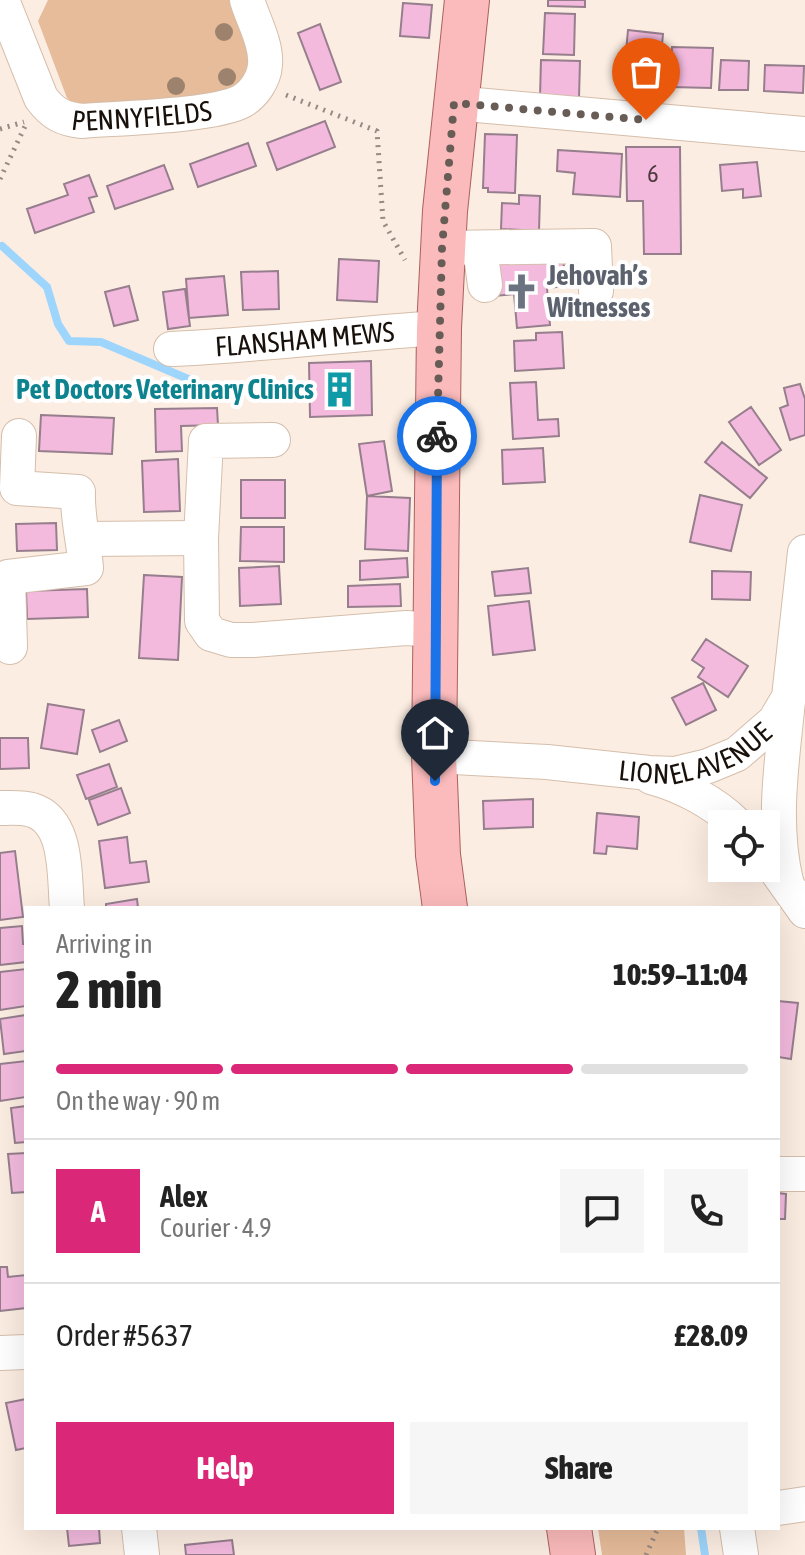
<!DOCTYPE html>
<meta charset="utf-8">
<style>
:root{--surface:#fff;--page:#f6f6f6;--text:#222;--muted:#767676;--line:#e0e0e0;--accent:#db2777}
body{margin:0;font-family:"Asap Condensed",sans-serif;background:var(--page);color:var(--text);height:100vh;display:flex;flex-direction:column;font-size:30px;white-space:nowrap}
*{box-sizing:border-box;margin:0}
p{font-size:26px;color:var(--muted)}
.icon{flex:none;width:44px;height:44px;fill:none;stroke:currentColor;stroke-width:2;stroke-linecap:round;stroke-linejoin:round}
.map{position:relative;flex:1;overflow:hidden}
.details{position:absolute;left:24px;top:906px;width:756px;height:624px;display:flex;flex-direction:column;background:var(--surface);border-radius:0px;box-shadow:0 8px 32px #0002}
.details>*{flex:none}
.tools{position:absolute;left:708px;top:810px;display:grid;gap:16px}
.tools a{display:grid;place-items:center;width:72px;height:72px;border-radius:0px;background:var(--surface);box-shadow:0 8px 32px #0002;font-size:40px}
.pin{position:absolute;display:grid;place-items:center;width:68px;height:68px;color:#fff;margin:-82px -34px;border-radius:50% 50% 50% 0;rotate:-45deg;box-shadow:0 0 8px #0007}
.pin .icon{rotate:45deg}
.courier{position:absolute;display:grid;place-items:center;width:80px;height:80px;margin:-40px;border:6px solid #1a73e8;border-radius:50%;background:#fff;color:#222;box-shadow:0 2px 10px #0007}
.overview em{font-style:normal;font-weight:800}
.overview div{display:flex;flex-direction:column-reverse}
.overview{display:flex;align-items:center;justify-content:space-between;height:136px;padding:0 32px}
h1{font-size:52px;font-weight:800;line-height:60px}
.bar{display:grid;grid-template-columns:repeat(4,1fr);gap:12px 8px;align-content:center;height:96px;padding:0 32px}
.bar i{height:10px;border-radius:6px;background:var(--line)}
.bar .selected{background:var(--accent)}
.bar p{grid-column:span 4}
.line{display:flex;align-items:center;gap:20px;padding:0 32px;border-top:2px solid var(--line)}
.line div{flex:1}
.round{display:grid;place-items:center;flex:none;width:84px;height:84px;border-radius:0px;background:var(--page)}
.button{display:flex;gap:16px;margin-top:auto;padding:16px 32px}
.button a{flex:1;height:92px;border-radius:0px;background:var(--accent);color:#fff;font-size:32px;font-weight:800;line-height:92px;text-align:center}
.button a+a{background:var(--page);color:var(--text)}
.map>svg:first-child{display:block}
.green{fill:#e6bc9a}
.lines{fill:none;stroke-linecap:round;stroke-linejoin:round}
.stream{stroke:#9ed5fc;stroke-width:8}
.building{fill:#f3bade;stroke:#967e8d;stroke-width:2}
.minor-casing{stroke:#d5beab;stroke-width:36}
.major-casing{stroke:#aa615f;stroke-width:46}
.path{stroke:#968a82;stroke-width:5;stroke-dasharray:2 6;stroke-linecap:butt}
.minor{stroke:#fff;stroke-width:34}
.major{stroke:#fbbabb;stroke-width:44}
.tree{fill:#9d836d}
.done{stroke:#685d56;stroke-width:8;stroke-dasharray:0 14.4}
.route{stroke:#1a73e8;stroke-width:10}
.labels{text-anchor:middle;stroke-width:8;stroke-linejoin:round;paint-order:stroke}
.number-label{font-size:24px;fill:#4f3a3f}
.street-label{font-size:28px;fill:#18100a;stroke:#fefefe}
.worship-label{font-size:28px;font-weight:bold;fill:#5b616d;stroke:#fefefe;text-anchor:start}
.culture-label{font-size:28px;font-weight:bold;fill:#0d838f;stroke:#fefefe;text-anchor:end}
</style>
<div class="map">
<svg width="805" height="1555" viewBox="0 0 805 1555">
<rect width="100%" height="100%" fill="#fcede2"/>
<!-- green -->
<path class="green" d="M48,0H236L255,67L233,95L79,108L67,98L38,21Z
M598,1528H684L686,1555H602Z"/>
<g class="lines">
<!-- stream -->
<path class="stream" d="M2,246L47,287L58,324L69,341L101,342L233,398
M701,1528L705,1555"/>
</g>
<!-- building -->
<path class="building" d="M548,0H585V7L548,6Z
M403,3L432,5L429,38L400,36Z
M545,13L575,14L574,55L543,54Z
M320,24L341,82L320,90L298,33Z
M628,30L663,34L658,88L623,85Z
M672,47L713,48L711,88L671,87Z
M541,60L580,61L579,98L540,97Z
M721,60L749,61L748,90H719Z
M765,65L804,66L803,93L764,91Z
M325,121L335,147L277,170L267,143Z
M485,134L517,135L515,193L488,192V188H483Z
M248,143L256,166L198,187L190,164Z
M626,147H680L681,254H644L643,201H627Z
M558,150L622,154L620,197L573,194L575,173L557,171Z
M757,162L761,196L743,198V189L722,191L720,165Z
M164,165L173,189L115,209L107,186Z
M89,175L97,196L89,198L94,212L35,233L27,209L68,195L64,184Z
M519,195L540,196L539,231L501,229L502,203L519,204Z
M563,253L565,286L547,288L550,325L517,328L514,294L495,296L492,259Z
M339,259L379,261L377,302L337,300Z
M278,271L279,309L243,310L241,272Z
M224,276L228,315L189,318L186,279Z
M129,286L138,320L114,326L105,292Z
M185,289L190,326L168,329L163,292Z
M562,332L564,368L515,371L514,341L536,340V333Z
M371,361L372,415L310,417L309,363Z
M536,382L538,420L558,419L559,436L513,439L510,383Z
M800,384L805,399V435L790,440L780,408L788,405L784,388Z
M751,407L781,450L759,465L729,422Z
M217,408L218,425L181,426L182,451L156,452L155,409Z
M41,415L114,418L112,454L39,451Z
M384,441L392,491L367,496L359,444Z
M722,442L767,478L750,498L705,462Z
M543,448L545,482L503,484L502,450Z
M178,459L180,511L144,512L142,461Z
M241,480H285V518H241Z
M700,495L742,505L731,551L690,542Z
M367,496L410,498L408,551L365,549Z
M56,523L57,550L17,551L16,524Z
M241,527H284V562L240,561Z
M407,558L408,577L360,580V561Z
M279,566L281,604L240,606L239,568Z
M528,568L531,593L495,596L492,572Z
M712,571L751,572L750,600L712,599Z
M144,575L182,577L178,660L139,658Z
M400,584L401,606L348,607V586Z
M87,589L88,617L27,619L26,591Z
M529,601L535,650L493,655L488,606Z
M706,639L748,666L728,697L698,677L704,668L692,660Z
M703,683L716,710L686,725L672,698Z
M48,704L84,710L77,754L41,748Z
M119,720L127,741L100,752L92,730Z
M0,738H28L29,768L0,769Z
M109,764L117,787L86,799L77,775Z
M121,788L130,813L98,825L89,800Z
M533,799V827L484,829L483,801Z
M597,813L639,817L637,849L607,846L606,854L594,853Z
M127,837L130,863L146,861L149,882L105,888L99,841Z
M15,851L23,917L0,920V853Z
M137,899L138,908H106V904Z
M22,926L23,944H26V962L0,965V928Z
M26,969V1006L0,1010V972Z
M778,1001L798,1003L791,1059L778,1057Z
M26,1015V1051L4,1054L0,1019Z
M26,1061V1097L0,1101V1064Z
M26,1106V1142L15,1143L11,1108Z
M26,1153V1192L12,1193L8,1154Z
M778,1193L786,1194L785,1219H778Z
M0,1267H7L8,1277L26,1275V1308L0,1311Z
M26,1399V1448L16,1450L6,1403Z
M67,1528H99L100,1543L69,1546Z
M232,1540L234,1555H186L185,1545Z"/>
<g class="lines">
<defs>
<g id="minor">
<path id="s1" d="M2,0L41,98C53,114 63,119 82,121C118,118 215,116 242,101C254,94 264,79 265,65C267,44 253,20 247,0"/>
<path d="M454,103L805,134"/>
<path d="M442,248L594,246L596,291"/>
<path d="M480,248L485,285"/>
<path id="s2" d="M171,349C260,345 349,334 439,328"/>
<path d="M273,440L206,441L201,538L202,621L211,634L231,640H253L406,628L436,630"/>
<path d="M84,539L201,538"/>
<path d="M10,647L8,577L86,568C84,542 77,518 78,492L17,488L19,436"/>
<path id="s3" d="M434,756L547,762L649,773L675,774L708,766L737,754L775,721L789,697L805,552"/>
<path d="M651,777C681,785 714,802 736,824"/>
<path d="M0,808C10,808 23,807 32,810C69,821 64,878 67,908"/>
<path d="M771,863L805,911"/>
<path d="M786,881C772,822 782,761 788,701"/>
<path d="M778,1174H805"/>
<path d="M0,1353L26,1352"/>
<path d="M778,1508L805,1504"/>
<path d="M139,1528L142,1555"/>
<path d="M737,1528L741,1555"/>
</g>
<path id="major" d="M445,908L438,855L434,756L439,328L445,211L467,0
M569,1528L573,1555"/>
</defs>
<!-- minor casing -->
<use href="#minor" class="minor-casing"/>
<!-- major casing -->
<use href="#major" class="major-casing"/>
<!-- path -->
<path class="path" d="M286,95L377,131L383,221L405,260
M0,129L24,122
M0,179L27,122
M646,1555L658,1528"/>
<!-- minor -->
<use href="#minor" class="minor"/>
<!-- major -->
<use href="#major" class="major"/>
</g>
<!-- trees -->
<g class="tree">
<circle cx="224" cy="32" r="9"/>
<circle cx="227" cy="77" r="9"/>
<circle cx="176" cy="86" r="9"/>
</g>
<g class="lines">
<!-- done -->
<path class="done" d="M437,436L442,248L454,103L646,120"/>
<!-- route -->
<path class="route" d="M435,781L437,436"/>
</g>
<!-- icons -->
<defs>
<symbol id="church-bare" viewBox="-9 -9 18 18"><path d="M-1.2-6h2.4v3.5h3.3v2.4h-3.3V6h-2.4V-.1h-3.3v-2.4h3.3Z" fill="#6b7280" stroke="#fefefe" stroke-width="2.5" paint-order="stroke"/></symbol>
<symbol id="building-bare" viewBox="-9 -9 18 18"><path d="M-4-6H4V6H1V3H-1V6H-4ZM-2.5-4.3h1.7v1.8h-1.7ZM.8-4.3h1.7v1.8H.8ZM-2.5-1h1.7V.8h-1.7ZM.8-1h1.7V.8H.8Z" fill="#0f9aa8" stroke="#fefefe" stroke-width="2.5" paint-order="stroke"/></symbol>
</defs>
<g fill-rule="evenodd">
<use href="#church-bare" x="496" y="266" width="51" height="51"/>
<use href="#building-bare" x="314" y="364" width="51" height="51"/>
</g>
<g class="labels">
<!-- number labels -->
<g class="number-label">
<text x="653" y="182">6</text>
</g>
<!-- street labels -->
<g class="street-label">
<text dy="10" stroke="none"><textPath href="#s1" startOffset="214">PENNYFIELDS</textPath></text>
<text dy="10" stroke="none"><textPath href="#s2" startOffset="134">FLANSHAM MEWS</textPath></text>
<text dy="10" stroke="none"><textPath href="#s3" startOffset="266">LIONEL AVENUE</textPath></text>
</g>
<!-- worship labels -->
<g class="worship-label">
<text x="547" y="285">Jehovah’s<tspan x="547" dy="32">Witnesses</tspan></text>
</g>
<!-- culture labels -->
<g class="culture-label">
<text x="314" y="399">Pet Doctors Veterinary Clinics</text>
</g>
</g>
</svg>
<div class="tools">
<a><svg class="icon" aria-label="locate" viewBox="0 0 24 24"><circle cx="12" cy="12" r="6"/><path d="M12 2v4M12 18v4M2 12h4M18 12h4"/></svg></a>
</div>
<div class="pin" style="left:646px;top:120px;background:#ea580c"><svg class="icon" aria-label="bag" viewBox="0 0 24 24"><path d="M5 8h14l-1 12H6zM9 8a3 3 0 0 1 6 0"/></svg></div>
<div class="pin" style="left:435px;top:781px;background:#1f2937"><svg class="icon" aria-label="home" viewBox="0 0 24 24"><path d="M3 11l9-7 9 7M6 9v11h12V9"/></svg></div>
<div class="courier" style="left:437px;top:436px"><svg class="icon" aria-label="bike" viewBox="0 0 24 24"><circle cx="6" cy="16" r="4"/><circle cx="18" cy="16" r="4"/><path d="M6 16l4-8h5l3 8M10 8l3 8H6M13 5h3"/></svg></div>
<section class="details">
<div class="overview"><div><h1>2 min</h1><p>Arriving in</p></div><em>10:59–11:04</em></div>
<div class="bar"><i class="selected"></i><i class="selected"></i><i class="selected"></i><i></i><p>On the way · 90 m</p></div>
<div class="line" style="height:144px"><b class="round" style="background:var(--accent);color:#fff">A</b><div><b>Alex</b><p>Courier · 4.9</p></div><a class="round"><svg class="icon" aria-label="chat" viewBox="0 0 24 24"><path d="M4 5h16v11H9l-5 4z"/></svg></a><a class="round"><svg class="icon" aria-label="phone" viewBox="0 0 24 24"><path d="M5 4h4l2 5-3 2q2 4 5 5l2-3 5 2v4C11 20 4 13 5 4z"/></svg></a></div>
<div class="line" style="height:104px"><div>Order #5637</div><b>£28.09</b></div>
<div class="button"><a>Help</a><a>Share</a></div>
</section>
</div>
